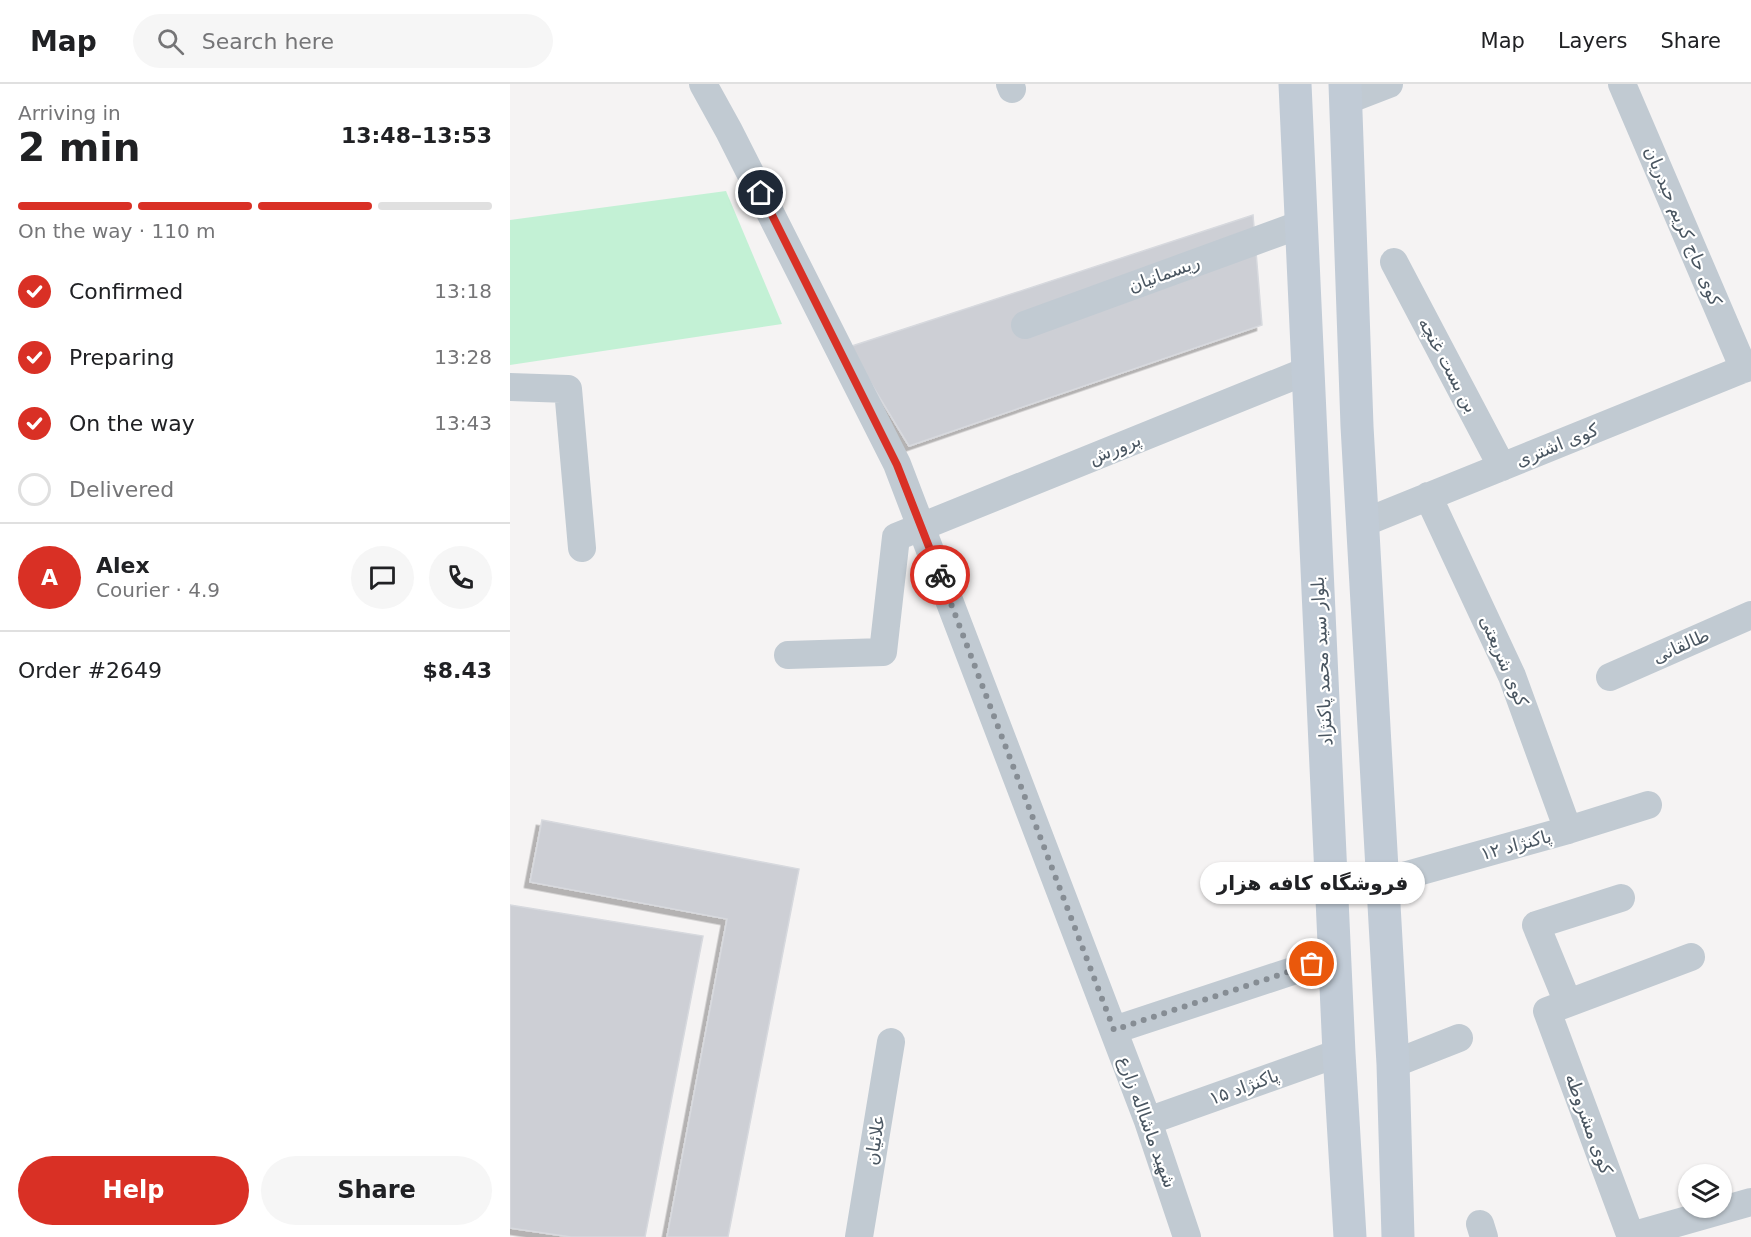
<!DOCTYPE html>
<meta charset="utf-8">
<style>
:root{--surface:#fff;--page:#f6f6f6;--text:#202124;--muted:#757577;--line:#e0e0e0;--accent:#d93025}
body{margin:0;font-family:"DejaVu Sans","Noto Sans Arabic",sans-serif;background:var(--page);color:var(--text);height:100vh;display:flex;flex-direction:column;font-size:22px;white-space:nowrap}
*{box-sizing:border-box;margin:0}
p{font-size:20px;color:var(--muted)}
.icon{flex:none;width:33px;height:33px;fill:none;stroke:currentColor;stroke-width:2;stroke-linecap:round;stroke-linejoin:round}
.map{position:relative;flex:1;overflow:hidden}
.details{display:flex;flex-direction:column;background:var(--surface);width:510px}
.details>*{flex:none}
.fabs{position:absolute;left:1168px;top:1080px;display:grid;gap:12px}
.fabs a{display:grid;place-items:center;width:54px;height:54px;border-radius:50%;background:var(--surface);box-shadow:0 2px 4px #0004;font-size:30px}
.pin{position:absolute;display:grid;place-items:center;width:51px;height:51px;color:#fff;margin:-26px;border:3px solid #fff;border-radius:50%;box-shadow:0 2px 6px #0007}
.courier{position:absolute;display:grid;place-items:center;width:60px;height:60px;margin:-30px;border:4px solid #d93025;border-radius:50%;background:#fff;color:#222;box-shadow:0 2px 8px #0007}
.bubble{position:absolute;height:42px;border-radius:21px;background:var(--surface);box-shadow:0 2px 4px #0004;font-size:20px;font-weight:700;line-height:42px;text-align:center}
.summary em{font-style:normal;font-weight:700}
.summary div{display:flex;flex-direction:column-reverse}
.summary{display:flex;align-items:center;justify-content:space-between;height:102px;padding:0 18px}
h1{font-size:39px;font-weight:700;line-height:45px}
.bar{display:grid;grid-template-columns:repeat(4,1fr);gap:9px 6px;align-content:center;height:72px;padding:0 18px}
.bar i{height:8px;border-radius:4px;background:var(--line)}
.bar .current{background:var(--accent)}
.bar p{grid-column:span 4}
.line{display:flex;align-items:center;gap:15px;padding:0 18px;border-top:2px solid var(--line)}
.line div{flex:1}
.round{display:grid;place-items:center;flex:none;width:63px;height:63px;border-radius:32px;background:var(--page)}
ol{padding:0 18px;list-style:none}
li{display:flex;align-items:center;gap:18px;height:66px}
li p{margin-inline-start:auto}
li .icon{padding:6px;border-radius:50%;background:var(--accent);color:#fff;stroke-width:4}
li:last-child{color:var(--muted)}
li i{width:33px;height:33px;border:3px solid var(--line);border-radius:50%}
.cta{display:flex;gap:12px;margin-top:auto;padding:12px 18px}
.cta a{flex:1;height:69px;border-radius:36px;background:var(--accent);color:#fff;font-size:24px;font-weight:700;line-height:69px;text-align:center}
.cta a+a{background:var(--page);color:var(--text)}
header{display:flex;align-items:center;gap:36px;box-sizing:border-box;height:84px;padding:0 30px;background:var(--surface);border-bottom:2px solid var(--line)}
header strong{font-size:28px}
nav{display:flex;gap:33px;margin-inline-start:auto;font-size:21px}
.search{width:420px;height:54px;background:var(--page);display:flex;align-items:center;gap:15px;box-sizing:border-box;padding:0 21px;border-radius:33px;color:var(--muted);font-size:22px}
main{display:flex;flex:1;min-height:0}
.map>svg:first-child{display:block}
.garden{fill:#c3f1d5}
.building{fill:#cdcfd5;stroke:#d7d9de;stroke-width:1.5;filter:url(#shadow)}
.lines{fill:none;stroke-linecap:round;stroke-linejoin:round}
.street{stroke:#c1cad2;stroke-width:28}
.secondary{stroke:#c1cbd6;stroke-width:33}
.done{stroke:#868d94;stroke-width:6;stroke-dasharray:0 10.8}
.route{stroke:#d93025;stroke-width:8}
.labels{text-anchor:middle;stroke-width:4.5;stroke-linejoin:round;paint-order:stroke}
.street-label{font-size:18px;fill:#4a5661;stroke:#fff}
</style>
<header>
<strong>Map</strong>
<div class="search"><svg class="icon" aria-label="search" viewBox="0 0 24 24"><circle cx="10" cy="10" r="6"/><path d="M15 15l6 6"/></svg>Search here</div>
<nav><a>Map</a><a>Layers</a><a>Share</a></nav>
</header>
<main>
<section class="details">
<div class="summary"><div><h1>2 min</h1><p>Arriving in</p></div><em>13:48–13:53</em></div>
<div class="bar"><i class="current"></i><i class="current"></i><i class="current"></i><i></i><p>On the way · 110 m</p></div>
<ol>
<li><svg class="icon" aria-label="check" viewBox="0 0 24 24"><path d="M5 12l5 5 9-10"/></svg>Confirmed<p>13:18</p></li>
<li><svg class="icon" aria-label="check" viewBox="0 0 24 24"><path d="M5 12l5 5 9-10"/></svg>Preparing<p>13:28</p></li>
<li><svg class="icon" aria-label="check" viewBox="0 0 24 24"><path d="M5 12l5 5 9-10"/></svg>On the way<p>13:43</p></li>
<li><i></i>Delivered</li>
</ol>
<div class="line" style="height:108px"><b class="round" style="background:var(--accent);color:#fff">A</b><div><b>Alex</b><p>Courier · 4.9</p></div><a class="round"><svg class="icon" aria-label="chat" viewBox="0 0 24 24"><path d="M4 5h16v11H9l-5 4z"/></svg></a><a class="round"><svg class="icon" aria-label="phone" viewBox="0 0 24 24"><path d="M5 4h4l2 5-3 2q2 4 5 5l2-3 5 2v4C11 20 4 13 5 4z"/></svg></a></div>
<div class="line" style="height:78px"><div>Order #2649</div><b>$8.43</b></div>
<div class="cta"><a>Help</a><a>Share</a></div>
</section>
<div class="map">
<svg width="1241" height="1153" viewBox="0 0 1241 1153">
<defs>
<filter id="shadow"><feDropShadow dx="-5.5" dy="5.5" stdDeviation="0" flood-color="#0004"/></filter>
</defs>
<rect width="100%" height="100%" fill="#f5f3f3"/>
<!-- garden -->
<path class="garden" d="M216,107L272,240L0,281V136Z"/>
<!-- building -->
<path class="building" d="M743,131L752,241L399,362L339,263Z
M32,736L289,785L218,1153H157L217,835L20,798Z
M0,821L193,852L135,1153H61L0,1144Z"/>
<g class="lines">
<!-- street -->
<path class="street" d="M193,0L219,47L387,380L638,1037L677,1153
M500,0L502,5
M1112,0L1234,285
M835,17L879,0
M884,178L992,383
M515,241L792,140
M0,303L58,305L72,464
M918,412L1002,592L1058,746
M853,439L1241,282
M278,571L373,568L386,453L799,286
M1100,593L1241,531
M872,798L1058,746L1138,721
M1058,919L1026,841L1111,814
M604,946L825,873
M883,980L949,954
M638,1037L829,969
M970,1140L974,1153
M1121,1152L1241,1118
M349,1153L381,958
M1121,1153L1037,927L1181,873"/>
<!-- secondary -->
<path class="secondary" d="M785,0L829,969L840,1153
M835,0L847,342L883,980L888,1153"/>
</g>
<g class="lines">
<!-- done -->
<path class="done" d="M430,491L604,946L802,880"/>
<!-- route -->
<path class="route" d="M251,109L387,381L430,491"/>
</g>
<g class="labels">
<!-- street labels -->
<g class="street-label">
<text transform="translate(1173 142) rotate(67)" y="6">کوی حاج کریم حیدریان</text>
<text transform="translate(654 190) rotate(-20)" y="6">ریسمانیان</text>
<text transform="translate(938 281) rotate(62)" y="6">بن بست غنچه</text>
<text transform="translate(1047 361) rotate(-22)" y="6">کوی اشتری</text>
<text transform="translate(605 365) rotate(-22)" y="6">پرورش</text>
<text transform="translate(1171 562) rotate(-24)" y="6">طالقانی</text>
<text transform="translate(812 577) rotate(-93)" y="6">بلوار سید محمد پاکنژاد</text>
<text transform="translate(994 577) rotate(67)" y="6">کوی شریعتی</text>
<text transform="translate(1006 761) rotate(-15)" y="6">پاکنژاد ۱۲</text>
<text transform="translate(734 1003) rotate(-20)" y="6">پاکنژاد ۱۵</text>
<text transform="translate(637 1038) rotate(70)" y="6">شهید ماشااله زارع</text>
<text transform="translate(1079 1040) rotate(70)" y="6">کوی مشروطه</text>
<text transform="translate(365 1056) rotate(-81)" y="6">علائیان</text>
</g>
</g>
</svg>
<div class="fabs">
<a><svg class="icon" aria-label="layers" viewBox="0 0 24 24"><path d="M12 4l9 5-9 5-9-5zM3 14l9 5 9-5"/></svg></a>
</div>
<div class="pin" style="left:802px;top:880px;background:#ea580c"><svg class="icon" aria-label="bag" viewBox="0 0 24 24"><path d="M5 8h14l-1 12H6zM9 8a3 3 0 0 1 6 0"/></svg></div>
<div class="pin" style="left:251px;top:109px;background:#1f2937"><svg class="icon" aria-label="home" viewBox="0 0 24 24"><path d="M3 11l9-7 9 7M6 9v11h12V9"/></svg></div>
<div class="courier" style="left:430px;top:491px"><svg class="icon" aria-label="bike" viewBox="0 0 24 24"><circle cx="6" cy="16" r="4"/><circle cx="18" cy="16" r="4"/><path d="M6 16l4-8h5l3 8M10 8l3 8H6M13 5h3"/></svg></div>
<div class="bubble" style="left:690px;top:778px;width:225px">فروشگاه کافه هزار</div>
</div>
</main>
